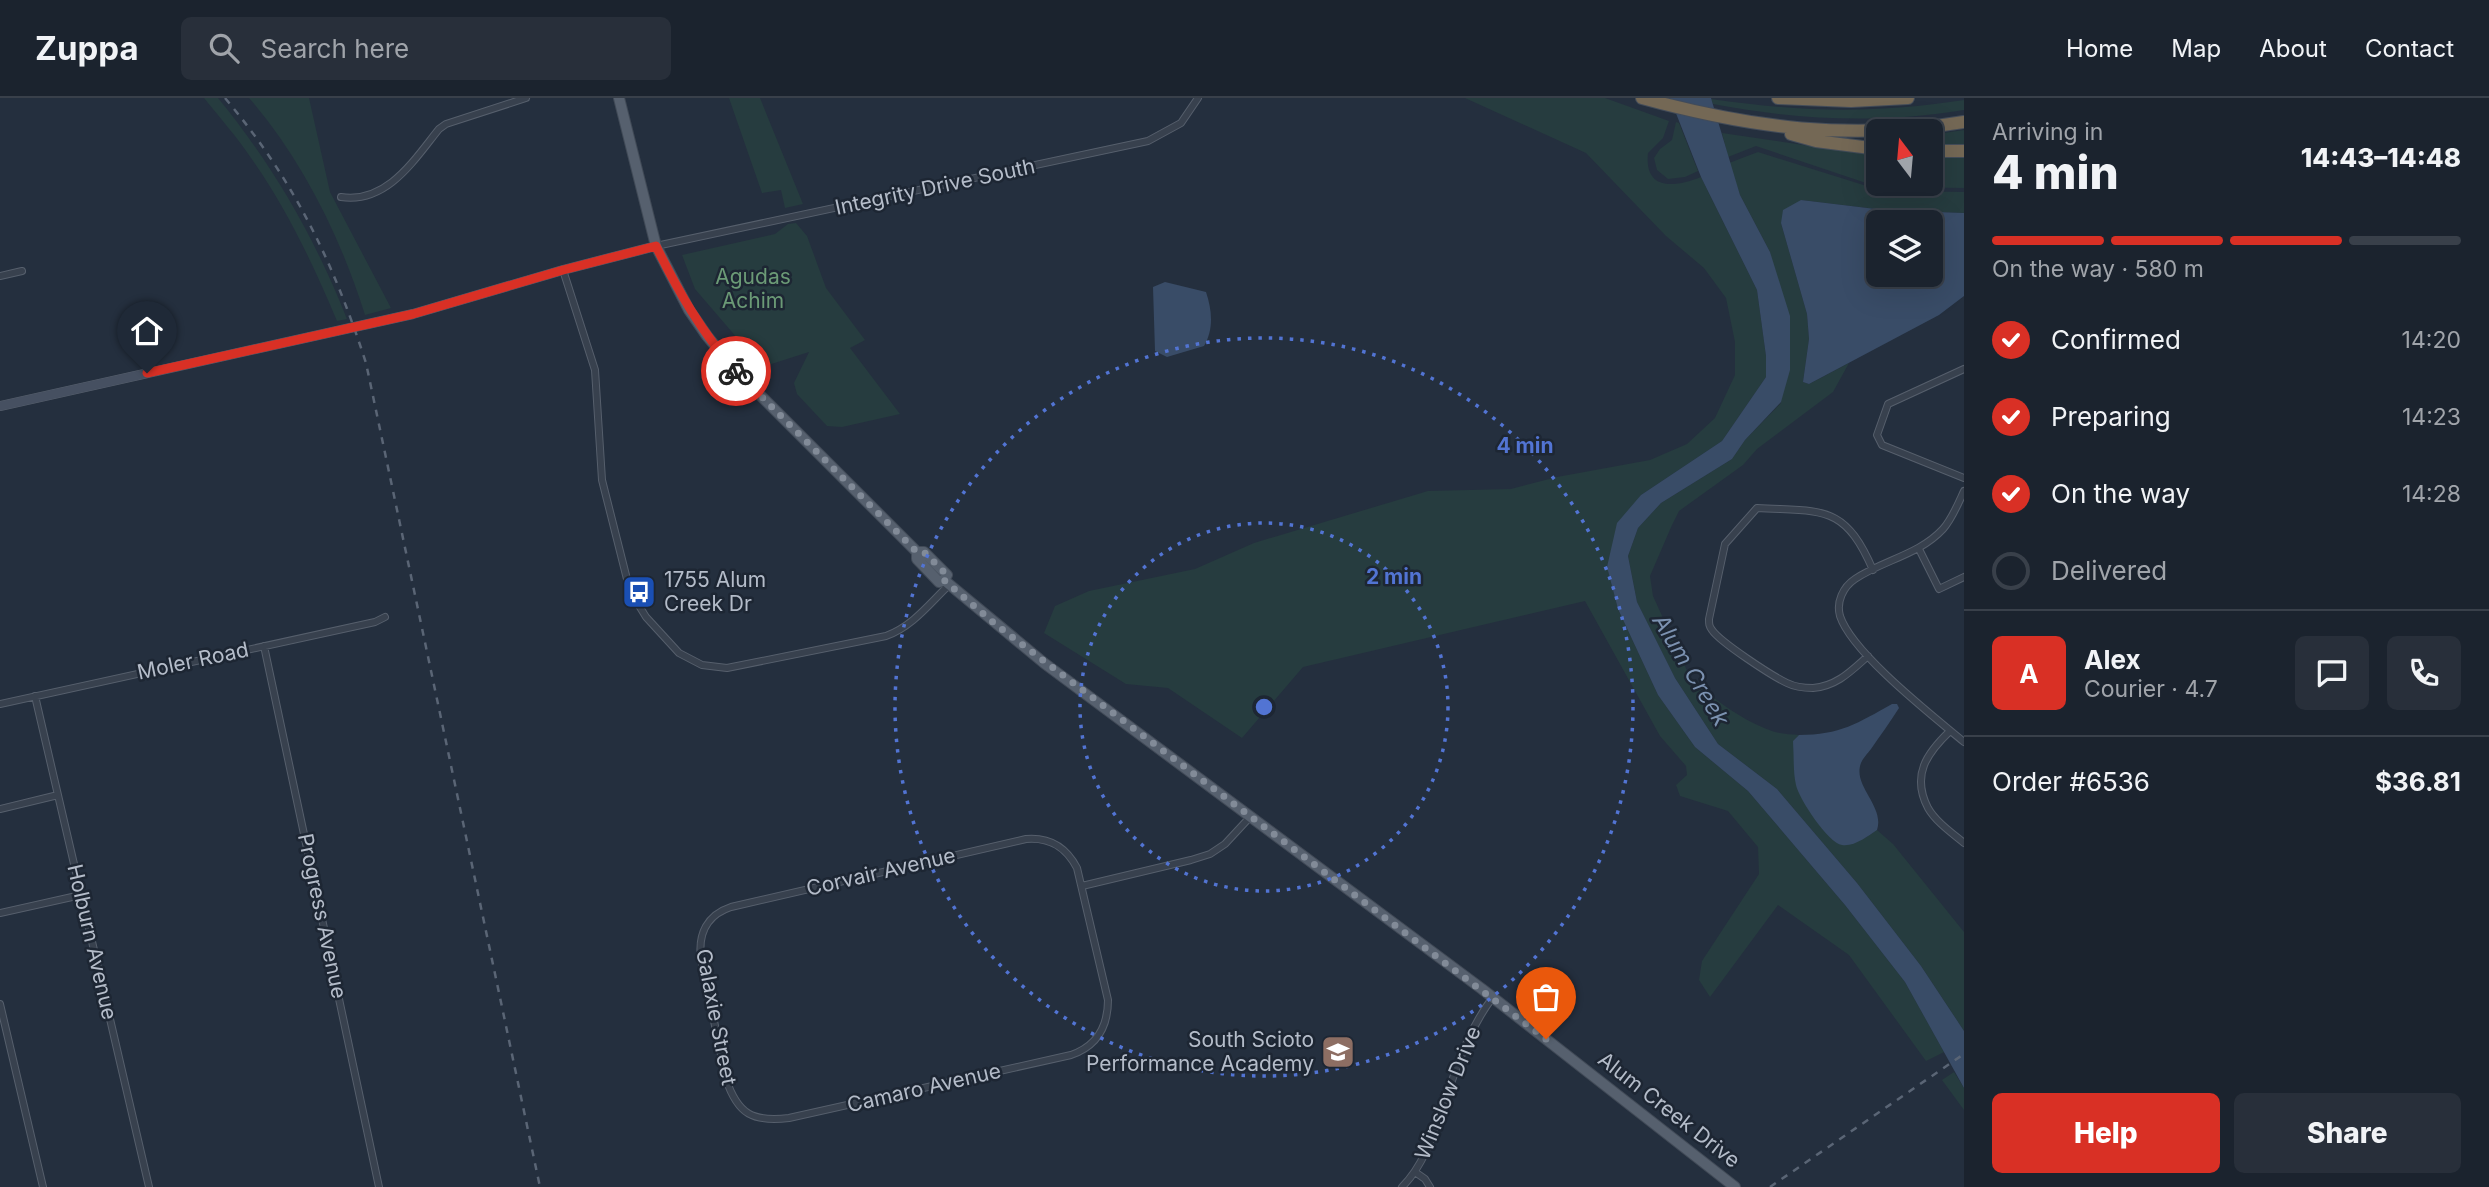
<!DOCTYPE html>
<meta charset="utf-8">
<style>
:root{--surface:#1b232e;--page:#282f3a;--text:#f1f3f6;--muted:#a0a4aa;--line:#39404a;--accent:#d93025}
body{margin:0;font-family:Inter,sans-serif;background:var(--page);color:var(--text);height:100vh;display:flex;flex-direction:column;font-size:26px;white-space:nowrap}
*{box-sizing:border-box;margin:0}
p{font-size:23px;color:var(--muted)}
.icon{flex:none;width:38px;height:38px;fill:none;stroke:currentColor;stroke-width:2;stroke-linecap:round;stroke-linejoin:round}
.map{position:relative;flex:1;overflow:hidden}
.drawer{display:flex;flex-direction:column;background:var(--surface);width:525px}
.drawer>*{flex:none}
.needle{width:46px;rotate:344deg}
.buttons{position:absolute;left:1866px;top:21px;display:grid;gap:14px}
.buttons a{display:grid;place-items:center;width:77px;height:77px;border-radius:10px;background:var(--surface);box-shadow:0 7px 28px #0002,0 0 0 2px var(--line);font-size:35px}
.pin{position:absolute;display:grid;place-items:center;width:60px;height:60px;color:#fff;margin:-72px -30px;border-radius:50% 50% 50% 0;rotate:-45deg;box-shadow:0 0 7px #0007}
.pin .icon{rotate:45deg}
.courier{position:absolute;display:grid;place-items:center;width:70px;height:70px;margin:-35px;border:5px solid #d93025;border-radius:50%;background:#fff;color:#222;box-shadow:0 2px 9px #0007}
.summary em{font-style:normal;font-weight:800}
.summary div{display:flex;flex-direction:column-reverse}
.summary{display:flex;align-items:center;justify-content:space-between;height:119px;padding:0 28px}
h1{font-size:46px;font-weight:800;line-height:52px}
.bar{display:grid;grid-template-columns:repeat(4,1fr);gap:10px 7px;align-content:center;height:84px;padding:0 28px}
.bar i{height:9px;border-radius:5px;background:var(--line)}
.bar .active{background:var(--accent)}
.bar p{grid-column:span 4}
.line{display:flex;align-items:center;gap:18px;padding:0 28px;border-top:2px solid var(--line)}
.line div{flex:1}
.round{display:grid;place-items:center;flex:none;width:74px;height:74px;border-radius:10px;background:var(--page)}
ol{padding:0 28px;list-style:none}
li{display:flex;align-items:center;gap:21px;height:77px}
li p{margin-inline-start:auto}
li .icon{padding:7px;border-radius:50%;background:var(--accent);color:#fff;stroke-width:4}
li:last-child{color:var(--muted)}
li i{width:38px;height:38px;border:4px solid var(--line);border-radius:50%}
.primary-button{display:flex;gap:14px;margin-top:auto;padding:14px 28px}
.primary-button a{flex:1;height:80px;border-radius:10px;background:var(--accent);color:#fff;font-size:28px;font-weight:800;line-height:80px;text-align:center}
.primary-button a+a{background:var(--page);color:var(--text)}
header{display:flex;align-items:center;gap:42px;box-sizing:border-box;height:98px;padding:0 35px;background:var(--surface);border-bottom:2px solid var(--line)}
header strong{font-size:33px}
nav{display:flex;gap:38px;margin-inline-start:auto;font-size:24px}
.search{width:490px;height:63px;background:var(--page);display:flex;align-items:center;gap:18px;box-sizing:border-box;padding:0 24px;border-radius:10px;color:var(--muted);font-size:26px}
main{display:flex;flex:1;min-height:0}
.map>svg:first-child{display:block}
.green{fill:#263c3f}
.water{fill:#394c67;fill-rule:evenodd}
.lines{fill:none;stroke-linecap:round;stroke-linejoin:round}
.minor-casing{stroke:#565f6c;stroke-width:8}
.secondary-casing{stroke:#565f6c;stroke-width:10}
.primary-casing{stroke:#414a57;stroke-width:12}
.motorway-casing{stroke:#434c59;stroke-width:14}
.minor{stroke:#38414e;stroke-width:6}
.secondary{stroke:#465061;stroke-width:9}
.primary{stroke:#56606e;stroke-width:10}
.motorway{stroke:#746855;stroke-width:12}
.rail{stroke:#5a6575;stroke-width:2.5;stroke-dasharray:7 7;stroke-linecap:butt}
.done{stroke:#828b98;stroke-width:7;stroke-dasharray:0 12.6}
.route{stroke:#d93025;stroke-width:9}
.ring{fill:none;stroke:#5274d3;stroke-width:3.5;stroke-dasharray:3.5 7}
.labels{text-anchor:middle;stroke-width:5;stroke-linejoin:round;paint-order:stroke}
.street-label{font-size:21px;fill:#b4bcc9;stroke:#1d2633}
.park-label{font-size:21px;fill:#6b9a76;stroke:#1d2633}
.poi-label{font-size:21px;fill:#b4bcc9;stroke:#1d2633;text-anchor:start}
.water-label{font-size:23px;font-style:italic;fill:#7c92b1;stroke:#1d2633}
.centre{fill:#5274d3;stroke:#1d2633;stroke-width:3.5}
.ring-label{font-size:21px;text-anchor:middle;font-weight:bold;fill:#5274d3;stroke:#1d2633;stroke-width:5;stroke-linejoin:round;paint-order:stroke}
</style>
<header>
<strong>Zuppa</strong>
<div class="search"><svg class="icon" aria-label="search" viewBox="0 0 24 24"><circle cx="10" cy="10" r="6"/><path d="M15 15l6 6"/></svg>Search here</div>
<nav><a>Home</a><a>Map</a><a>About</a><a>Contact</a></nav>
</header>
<main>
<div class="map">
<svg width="1964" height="1089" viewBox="0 0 1964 1089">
<rect width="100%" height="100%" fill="#242f3e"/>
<!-- green -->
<path class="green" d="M204,0H218C273,67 315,140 347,221L337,223C313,166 287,111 251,60C237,39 220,20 204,0Z
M249,0H309L330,94L391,210L365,217C341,140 302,61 249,0Z
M729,0H760L803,106L785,110L781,92L762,95Z
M1465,0H1605L1669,23L1663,40L1648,55C1644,94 1676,89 1701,79L1757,192L1766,258V279L1722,343L1641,397L1607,469L1618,511L1658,597L1695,649L1748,693L1845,807L1905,884L1944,954L1926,963L1849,857L1778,807L1710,899L1699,882L1702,863L1759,776L1758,749L1728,713L1680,698L1676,687L1687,677L1686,668L1660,638L1585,503L1303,569L1242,640L1168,590L1126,586L1044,535L1055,508L1089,493L1195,471L1254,445L1428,393L1511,391L1557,379L1650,362L1687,346L1715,320L1735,277V244L1726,200L1704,170L1666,138L1586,55Z
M1711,1C1802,14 1873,16 1964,2V12C1879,26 1797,22 1713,6Z
M1676,24L1679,25L1698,73L1685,79L1668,81L1657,72L1654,60L1660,51L1672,42Z
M1964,32V49H1930V37Z
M1722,35L1878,58V86H1930V60H1964V90L1895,89L1866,85L1756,48L1728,59Z
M1758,54L1873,90L1894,93L1964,94V115L1884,112L1801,102L1781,125L1807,216L1809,241L1803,284L1809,286L1849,265L1833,294L1757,351L1743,367L1679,413L1672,427L1650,478L1653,498L1689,577C1707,598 1745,624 1772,633C1780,636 1790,636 1799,637L1793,644L1865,740L1877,732L1893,746L1964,834V933L1921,868L1857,785L1777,691L1718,646L1675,580L1637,504L1628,458L1638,430L1661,405L1732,361L1745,342L1781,305L1770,154L1740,97L1729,65Z
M796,125L807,138L826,190L865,242L850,250L900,316L842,329L827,328L797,296L794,285L809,254L762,269L695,191L682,157L775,136L788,126Z
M1954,974L1964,990V1012L1942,982Z"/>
<!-- water -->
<path class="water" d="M1670,0H1711L1740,97L1770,154L1790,218V272L1781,304L1745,342L1732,361L1661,405L1638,430L1628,458L1637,504L1675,580L1718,646L1777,691L1857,785L1921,868L1964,933V990L1905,884L1845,807L1748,693L1695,649L1658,597L1618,511L1607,469L1617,425L1641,397L1722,343L1766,279V258L1757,192L1701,79Z
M1801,102L1884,112L1964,115V198L1939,217L1809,286L1803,284L1809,241L1807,216L1781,125L1783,112ZM1930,124V177H1878V124Z
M1165,184L1206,194C1212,212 1214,231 1204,248L1167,259L1155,253L1153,189Z
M1892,606H1897L1899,610C1890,624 1880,638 1871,651C1868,655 1863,660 1861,665C1852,688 1885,708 1877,732C1868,738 1854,749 1842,747C1828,745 1799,701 1796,687C1793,674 1794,658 1793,643L1799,637C1840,637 1858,625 1892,606Z"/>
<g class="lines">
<defs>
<path id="minor" d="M341,99C387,106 414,62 439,31L446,26L526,0
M656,148L1148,43L1181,25L1198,0
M563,172L595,272L602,382L630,493L646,519L679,555L702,567L727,570L886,538C913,528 929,506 949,487
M0,178L22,173
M1964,271L1888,306L1877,337L1882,347L1964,380
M1964,393C1958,406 1952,421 1943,431C1919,457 1883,462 1855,481C1843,489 1836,504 1840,518C1852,555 1933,618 1964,644
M1919,451L1939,491L1964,479
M264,548L379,1089
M1868,558C1851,573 1837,588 1813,590C1804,590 1795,589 1787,585C1772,578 1720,544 1712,532C1709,528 1709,526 1709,521L1725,446L1757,410C1822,414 1844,405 1873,472
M35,598L149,1089
M0,606L375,524L385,519
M1950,633C1927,655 1911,677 1928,710C1936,724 1952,735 1964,745
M0,711L58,697
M1026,741C1050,739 1066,749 1077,770L1108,902C1108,929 1097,948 1071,957L789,1020C753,1024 738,1017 726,981L701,860C698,836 707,817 731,809Z
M1082,788L1191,762L1210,756L1225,746L1251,718
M0,815L81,797
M0,906L43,1089
M1415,1074L1425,1081L1430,1089
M1402,1089C1423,1068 1432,1040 1441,1013C1456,973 1467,933 1493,899"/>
<path id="secondary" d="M0,308L413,216L563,172L656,148"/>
<path id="primary" d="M619,0L656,148L689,212L707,238L735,272L917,454V461L939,484L944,482L1044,565L1482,891L1735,1089
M917,454H924L947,477L944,482"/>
<path id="motorway" d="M1642,0C1751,30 1851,43 1964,24
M1778,0L1851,3L1908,0
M1791,36L1816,43L1878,51
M1930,53H1964"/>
</defs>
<!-- minor casing -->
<use href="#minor" class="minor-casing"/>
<!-- secondary casing -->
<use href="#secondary" class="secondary-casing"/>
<!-- primary casing -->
<use href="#primary" class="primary-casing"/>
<!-- motorway casing -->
<use href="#motorway" class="motorway-casing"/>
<!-- minor -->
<use href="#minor" class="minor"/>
<!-- secondary -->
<use href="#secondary" class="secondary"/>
<!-- primary -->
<use href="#primary" class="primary"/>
<!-- motorway -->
<use href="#motorway" class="motorway"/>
<!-- rail -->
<path class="rail" d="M225,0C294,82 333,163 366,265L540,1089
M1770,1089L1964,956"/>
</g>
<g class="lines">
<!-- done -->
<path class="done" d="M736,273L917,454H924L947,477L944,482L995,526L1546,941"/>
<!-- route -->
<path class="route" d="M147,275L413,216L563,172L656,148C678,193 702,235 736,273"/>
</g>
<!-- distance rings -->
<g class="ring">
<circle cx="1264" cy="609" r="184"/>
<circle cx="1264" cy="609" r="369"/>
</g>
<!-- icons -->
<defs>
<symbol id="bus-square" viewBox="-11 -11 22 22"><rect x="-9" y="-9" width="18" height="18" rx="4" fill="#1a4fb4" stroke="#1d2633"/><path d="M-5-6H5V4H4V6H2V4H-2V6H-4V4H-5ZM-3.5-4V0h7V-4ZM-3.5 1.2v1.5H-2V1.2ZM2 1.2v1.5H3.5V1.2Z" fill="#fff"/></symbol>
<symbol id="school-square" viewBox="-11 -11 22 22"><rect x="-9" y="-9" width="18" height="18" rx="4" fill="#8d6e63" stroke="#1d2633"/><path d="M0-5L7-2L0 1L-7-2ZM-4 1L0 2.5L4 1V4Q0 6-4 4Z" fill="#fff"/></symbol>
</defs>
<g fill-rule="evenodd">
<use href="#bus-square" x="620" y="475" width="38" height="38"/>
<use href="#school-square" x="1319" y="935" width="38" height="38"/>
</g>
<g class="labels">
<!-- street labels -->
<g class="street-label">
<text transform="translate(935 89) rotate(-12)" y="7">Integrity Drive South</text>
<text transform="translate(193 563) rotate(-12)" y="7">Moler Road</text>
<text transform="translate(881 774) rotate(-13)" y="7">Corvair Avenue</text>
<text transform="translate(322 818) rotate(78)" y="7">Progress Avenue</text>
<text transform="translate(92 844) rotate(77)" y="7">Holburn Avenue</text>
<text transform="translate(716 919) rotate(79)" y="7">Galaxie Street</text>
<text transform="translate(924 990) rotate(-13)" y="7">Camaro Avenue</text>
<text transform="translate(1448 995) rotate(-68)" y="7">Winslow Drive</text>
<text transform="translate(1669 1012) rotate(38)" y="7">Alum Creek Drive</text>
</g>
<!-- park labels -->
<g class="park-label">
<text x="753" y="186">Agudas<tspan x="753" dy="24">Achim</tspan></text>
</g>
<!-- poi labels -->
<g class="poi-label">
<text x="664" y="489">1755 Alum<tspan x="664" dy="24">Creek Dr</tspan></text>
<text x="1314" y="949" text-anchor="end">South Scioto<tspan x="1314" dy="24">Performance Academy</tspan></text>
</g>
<!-- water labels -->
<g class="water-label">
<text transform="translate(1691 572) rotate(59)" y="8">Alum Creek</text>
</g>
</g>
<circle cx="1264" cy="609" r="10" class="centre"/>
<g class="ring-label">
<text x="1525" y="355">4 min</text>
<text x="1394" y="486">2 min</text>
</g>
</svg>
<div class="buttons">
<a><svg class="needle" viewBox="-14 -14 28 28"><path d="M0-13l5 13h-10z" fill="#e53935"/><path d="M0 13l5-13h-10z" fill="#a0a4aa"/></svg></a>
<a><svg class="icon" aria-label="layers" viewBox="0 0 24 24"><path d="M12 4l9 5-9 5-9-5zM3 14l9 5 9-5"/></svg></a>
</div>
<div class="pin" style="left:1546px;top:941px;background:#ea580c"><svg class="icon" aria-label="bag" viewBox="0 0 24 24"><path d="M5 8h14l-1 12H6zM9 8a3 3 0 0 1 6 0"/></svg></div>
<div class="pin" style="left:147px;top:275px;background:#1f2937"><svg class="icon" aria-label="home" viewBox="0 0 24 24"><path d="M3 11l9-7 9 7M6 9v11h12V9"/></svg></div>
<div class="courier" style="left:736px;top:273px"><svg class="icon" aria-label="bike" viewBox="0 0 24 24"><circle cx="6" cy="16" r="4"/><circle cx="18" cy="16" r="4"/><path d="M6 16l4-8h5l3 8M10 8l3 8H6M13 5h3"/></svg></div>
</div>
<section class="drawer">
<div class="summary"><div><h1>4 min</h1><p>Arriving in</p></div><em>14:43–14:48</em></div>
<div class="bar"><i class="active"></i><i class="active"></i><i class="active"></i><i></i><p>On the way · 580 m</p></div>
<ol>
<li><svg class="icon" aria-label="check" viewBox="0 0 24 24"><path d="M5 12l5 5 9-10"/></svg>Confirmed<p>14:20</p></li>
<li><svg class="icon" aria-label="check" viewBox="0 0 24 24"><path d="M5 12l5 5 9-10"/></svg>Preparing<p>14:23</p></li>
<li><svg class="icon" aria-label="check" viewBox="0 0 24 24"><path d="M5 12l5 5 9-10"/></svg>On the way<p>14:28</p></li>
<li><i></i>Delivered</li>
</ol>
<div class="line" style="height:126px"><b class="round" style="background:var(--accent);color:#fff">A</b><div><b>Alex</b><p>Courier · 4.7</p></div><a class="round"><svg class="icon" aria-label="chat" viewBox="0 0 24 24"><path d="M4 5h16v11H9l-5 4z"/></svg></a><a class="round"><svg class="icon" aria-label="phone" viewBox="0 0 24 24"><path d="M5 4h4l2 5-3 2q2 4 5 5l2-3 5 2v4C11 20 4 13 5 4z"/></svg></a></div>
<div class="line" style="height:91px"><div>Order #6536</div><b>$36.81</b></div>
<div class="primary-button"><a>Help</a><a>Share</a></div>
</section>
</main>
